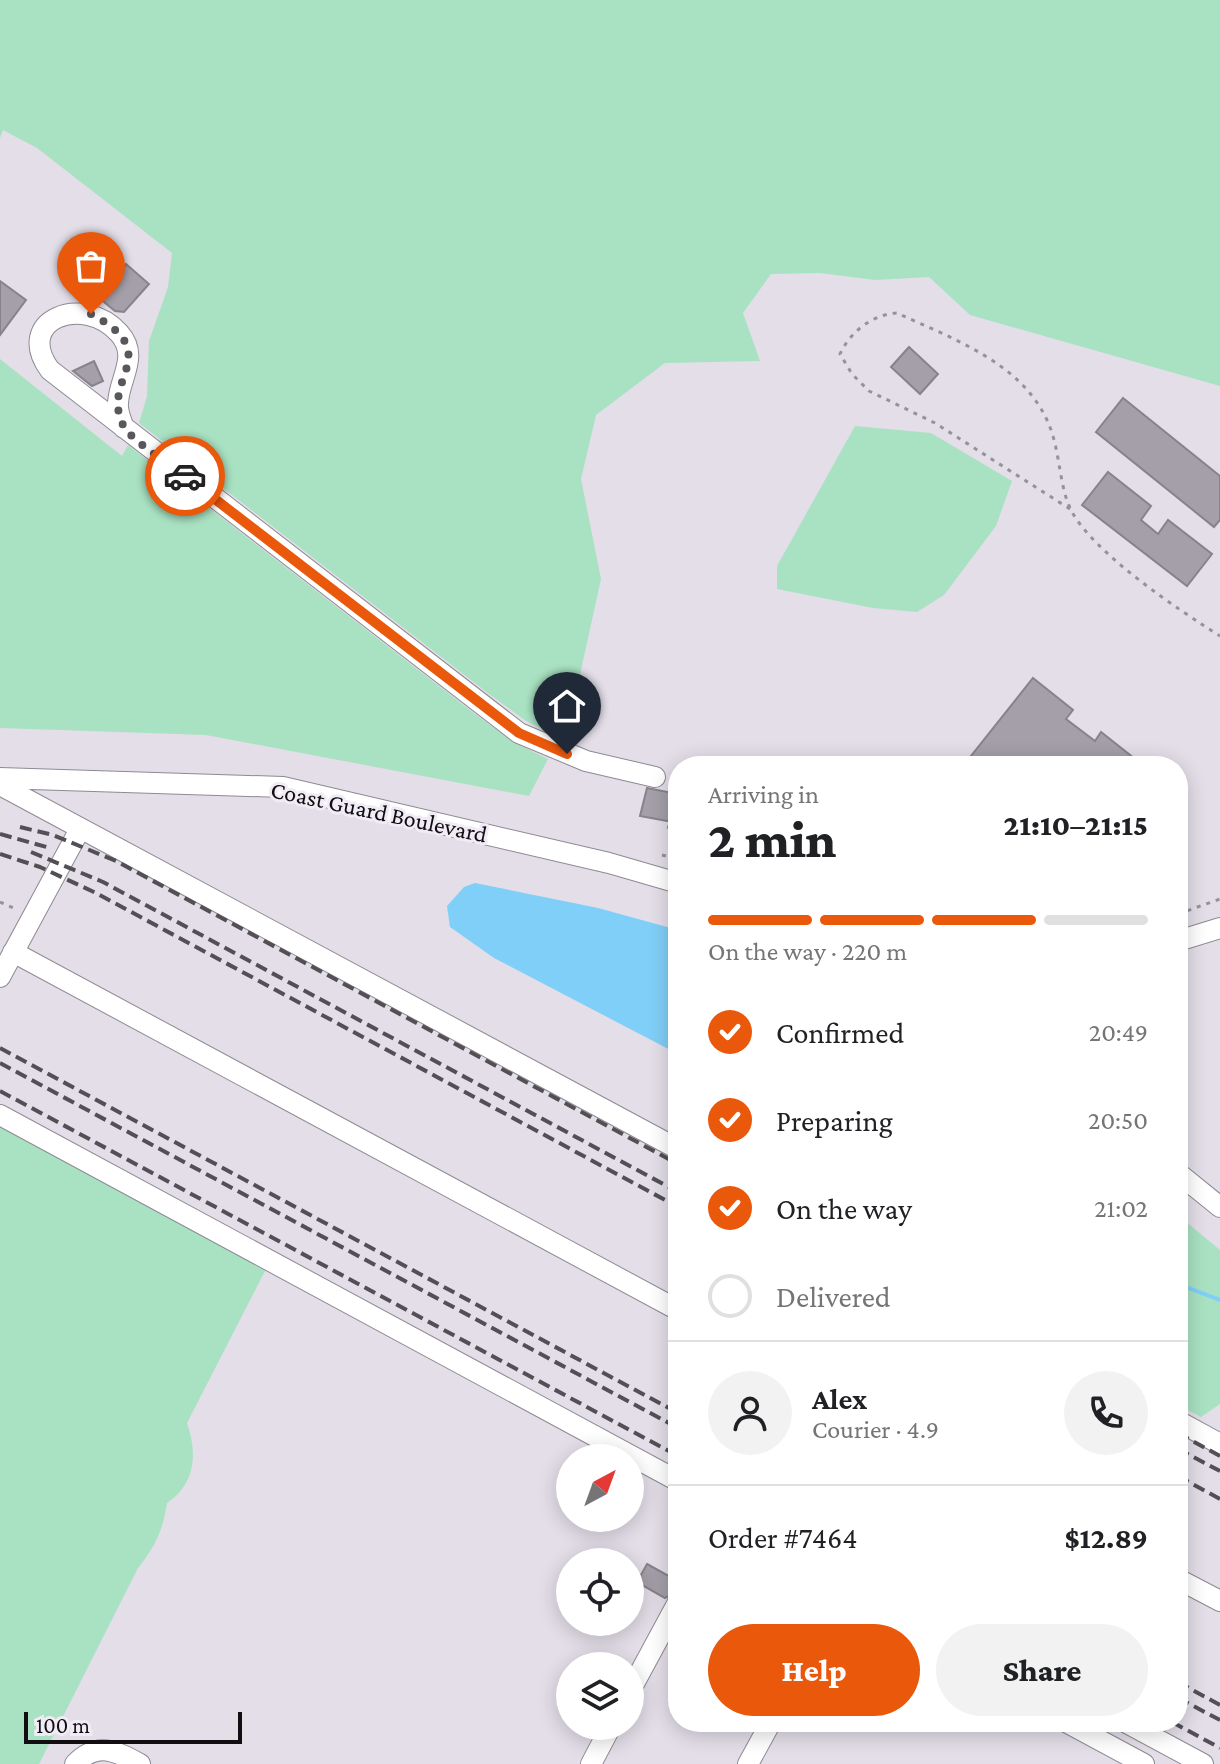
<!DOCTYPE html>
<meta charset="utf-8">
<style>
:root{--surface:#fff;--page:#f2f2f2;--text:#202124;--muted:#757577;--line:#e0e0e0;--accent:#ea580c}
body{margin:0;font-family:"Crimson Pro",serif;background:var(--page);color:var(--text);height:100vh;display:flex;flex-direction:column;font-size:30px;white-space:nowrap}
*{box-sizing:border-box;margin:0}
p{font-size:26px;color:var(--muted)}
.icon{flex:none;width:44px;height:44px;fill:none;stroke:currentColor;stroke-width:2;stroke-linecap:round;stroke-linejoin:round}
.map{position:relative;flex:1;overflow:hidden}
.panel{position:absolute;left:668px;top:756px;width:520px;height:976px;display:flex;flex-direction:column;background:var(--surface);border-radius:32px;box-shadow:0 4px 20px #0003}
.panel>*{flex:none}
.needle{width:52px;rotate:41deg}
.controls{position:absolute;left:556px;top:1444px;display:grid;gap:16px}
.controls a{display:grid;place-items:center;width:88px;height:88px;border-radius:50%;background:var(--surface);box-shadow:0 4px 20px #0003;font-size:40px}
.scale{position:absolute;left:24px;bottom:20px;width:218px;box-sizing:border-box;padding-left:8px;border:4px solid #100e11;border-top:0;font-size:22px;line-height:28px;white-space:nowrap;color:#100e11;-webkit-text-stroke:6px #f0ebf5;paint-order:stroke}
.pin{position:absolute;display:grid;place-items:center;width:68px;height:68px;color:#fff;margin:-82px -34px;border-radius:50% 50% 50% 0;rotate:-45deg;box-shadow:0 0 8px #0007}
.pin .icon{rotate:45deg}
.courier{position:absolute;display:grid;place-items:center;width:80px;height:80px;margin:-40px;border:6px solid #ea580c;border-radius:50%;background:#fff;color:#222;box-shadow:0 2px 10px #0007}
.headline em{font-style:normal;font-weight:800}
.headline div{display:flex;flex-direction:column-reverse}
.headline{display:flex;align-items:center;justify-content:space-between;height:136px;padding:0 40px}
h1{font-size:52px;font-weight:800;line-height:60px}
.bar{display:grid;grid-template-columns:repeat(4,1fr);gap:12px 8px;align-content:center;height:96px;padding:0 40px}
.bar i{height:10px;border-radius:6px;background:var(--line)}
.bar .active{background:var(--accent)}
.bar p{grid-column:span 4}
.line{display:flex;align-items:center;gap:20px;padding:0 40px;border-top:2px solid var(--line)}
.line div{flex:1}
.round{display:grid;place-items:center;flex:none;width:84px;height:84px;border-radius:42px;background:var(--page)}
ol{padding:0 40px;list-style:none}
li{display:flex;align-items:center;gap:24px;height:88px}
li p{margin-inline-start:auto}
li .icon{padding:8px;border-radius:50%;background:var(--accent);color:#fff;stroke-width:4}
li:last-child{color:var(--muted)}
li i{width:44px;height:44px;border:4px solid var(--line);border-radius:50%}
.button{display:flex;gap:16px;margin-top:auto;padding:16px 40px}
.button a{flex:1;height:92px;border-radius:48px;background:var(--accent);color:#fff;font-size:32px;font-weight:800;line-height:92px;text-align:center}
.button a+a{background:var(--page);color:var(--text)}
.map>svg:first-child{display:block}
.green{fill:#a9e2c2}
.water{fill:#80cff8}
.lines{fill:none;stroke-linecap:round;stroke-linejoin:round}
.stream{stroke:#80cff8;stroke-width:4}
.building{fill:#a49fa9;stroke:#87838c;stroke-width:2}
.minor-casing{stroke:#8e8a93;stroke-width:22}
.path{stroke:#96929a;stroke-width:3;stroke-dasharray:4 6;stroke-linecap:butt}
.minor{stroke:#fff;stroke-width:20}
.rail{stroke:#535055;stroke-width:4;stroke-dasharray:12 6;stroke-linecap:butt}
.done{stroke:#5a575c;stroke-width:8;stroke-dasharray:0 14.4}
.route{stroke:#ea580c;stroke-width:10}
.labels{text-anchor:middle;stroke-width:6;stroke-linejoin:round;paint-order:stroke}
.street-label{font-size:24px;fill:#100e11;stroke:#f0ebf5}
</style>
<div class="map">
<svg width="1220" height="1764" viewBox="0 0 1220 1764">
<rect width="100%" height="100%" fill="#e3dee8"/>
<!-- green -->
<path class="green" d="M0,0H1220V386L970,315L929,277L875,280L820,273L771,274L743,313L760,361L665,363L596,415L581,479L601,579L570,720L557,737L526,721L489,694L139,423L147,396L149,341L168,287L172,253L37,148L3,130L0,138Z
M0,359L122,456L128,445L475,714L513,742L548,759L529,796L206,735L0,728Z
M855,426L931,433L1012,481L996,526L944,595L917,612L873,608L777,589V566Z
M0,1125L266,1269L187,1423C198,1454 195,1484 167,1503C163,1530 155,1547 138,1568L39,1764H0Z
M1178,1215L1220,1250V1404L1201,1417L1178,1405Z"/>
<!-- water -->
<path class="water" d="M475,883L598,908L678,930V1054L494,958L450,927L447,906L464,887Z"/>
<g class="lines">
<!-- stream -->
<path class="stream" d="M1178,1284L1220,1300"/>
</g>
<!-- building -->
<path class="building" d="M126,264L149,284L124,312L115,311L98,297Z
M0,281L26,300L0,335Z
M909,347L938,374L920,394L891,367Z
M94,361L103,381L92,386L73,371Z
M1123,398L1220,476V520L1214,527L1096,432Z
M1108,472L1151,506L1141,520L1158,534L1168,520L1212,554L1187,586L1082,505Z
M1033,678L1073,710L1066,719L1095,741L1101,732L1144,766H963Z
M647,788L678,794V823L640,816Z
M647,1564L678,1581V1591L665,1598L637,1582Z"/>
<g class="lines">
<defs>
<path id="minor" d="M124,428C121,420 117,411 118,403C119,378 140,356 119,333C83,293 13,320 50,370L519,733L586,761L655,777
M0,778L283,787L609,863L678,883
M0,785L678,1149
M1178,941L1220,928
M13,952L678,1310
M0,977L80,829
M0,1115L678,1481
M1178,1173L1220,1207
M1178,1421L1220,1444
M1178,1579L1220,1601
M630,1691L677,1604
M1066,1722L1144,1764
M1125,1722L1203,1764
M75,1764C97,1741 116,1751 140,1764
M591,1764L611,1726
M748,1764L771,1722"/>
</defs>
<!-- minor casing -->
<use href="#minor" class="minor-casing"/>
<!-- path -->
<path class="path" d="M1070,509L935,423L869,391L852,374L840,354C850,332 873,314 897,313C955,340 1030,365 1052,433C1060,457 1060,488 1071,510C1093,553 1179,610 1220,636
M668,829L670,822
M662,855L678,859
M0,902L18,910
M1178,914L1220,899"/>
<!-- minor -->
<use href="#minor" class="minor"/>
<!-- rail -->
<path class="rail" d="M20,827L53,835L116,861L678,1164
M0,834L50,848
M31,852L103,882L678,1192
M0,854L40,867L96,893L678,1207
M0,1048L678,1413
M0,1063L678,1428
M0,1091L678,1456
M1178,1433L1220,1456
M1178,1449L1220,1471
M1178,1476L1220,1499
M1178,1682L1220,1705
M1178,1698L1220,1720
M1172,1722L1220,1748"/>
</g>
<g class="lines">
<!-- done -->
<path class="done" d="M91,314C167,354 100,378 123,425C130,440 171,465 185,476"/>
<!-- route -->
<path class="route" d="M185,476L519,733L567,754"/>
</g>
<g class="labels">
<!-- street labels -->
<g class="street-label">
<text transform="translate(379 812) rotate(12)" y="8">Coast Guard Boulevard</text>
</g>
</g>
</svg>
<div class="controls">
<a><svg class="needle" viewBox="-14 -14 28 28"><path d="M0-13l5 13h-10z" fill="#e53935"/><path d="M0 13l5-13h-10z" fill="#757577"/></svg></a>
<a><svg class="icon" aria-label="locate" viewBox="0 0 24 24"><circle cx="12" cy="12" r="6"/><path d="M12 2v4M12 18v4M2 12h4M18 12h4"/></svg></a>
<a><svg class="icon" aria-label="layers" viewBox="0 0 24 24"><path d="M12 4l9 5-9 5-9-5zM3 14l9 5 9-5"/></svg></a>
</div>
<div class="scale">100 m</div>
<div class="pin" style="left:91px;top:314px;background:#ea580c"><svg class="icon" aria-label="bag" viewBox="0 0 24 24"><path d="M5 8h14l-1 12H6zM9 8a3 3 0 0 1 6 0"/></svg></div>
<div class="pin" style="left:567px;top:754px;background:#1f2937"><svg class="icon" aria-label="home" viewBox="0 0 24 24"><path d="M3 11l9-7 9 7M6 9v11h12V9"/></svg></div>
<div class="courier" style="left:185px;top:476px"><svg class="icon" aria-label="car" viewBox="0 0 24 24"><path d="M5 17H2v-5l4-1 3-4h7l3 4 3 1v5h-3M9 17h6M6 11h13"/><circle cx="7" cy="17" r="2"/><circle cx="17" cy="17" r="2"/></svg></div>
<section class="panel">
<div class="headline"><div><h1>2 min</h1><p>Arriving in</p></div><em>21:10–21:15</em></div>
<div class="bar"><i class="active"></i><i class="active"></i><i class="active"></i><i></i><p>On the way · 220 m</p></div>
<ol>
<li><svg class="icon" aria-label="check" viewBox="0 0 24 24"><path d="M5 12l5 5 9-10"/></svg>Confirmed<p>20:49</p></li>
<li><svg class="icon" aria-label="check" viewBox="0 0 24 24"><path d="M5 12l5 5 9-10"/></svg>Preparing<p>20:50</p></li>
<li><svg class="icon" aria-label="check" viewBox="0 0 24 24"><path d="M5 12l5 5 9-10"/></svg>On the way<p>21:02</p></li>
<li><i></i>Delivered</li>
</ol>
<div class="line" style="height:144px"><a class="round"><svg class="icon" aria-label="person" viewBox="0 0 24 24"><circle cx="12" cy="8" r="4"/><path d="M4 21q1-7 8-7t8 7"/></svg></a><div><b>Alex</b><p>Courier · 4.9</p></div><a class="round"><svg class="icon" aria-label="phone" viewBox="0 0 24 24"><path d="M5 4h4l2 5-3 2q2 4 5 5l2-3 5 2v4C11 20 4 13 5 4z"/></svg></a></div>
<div class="line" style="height:104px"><div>Order #7464</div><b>$12.89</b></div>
<div class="button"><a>Help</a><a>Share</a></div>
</section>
</div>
